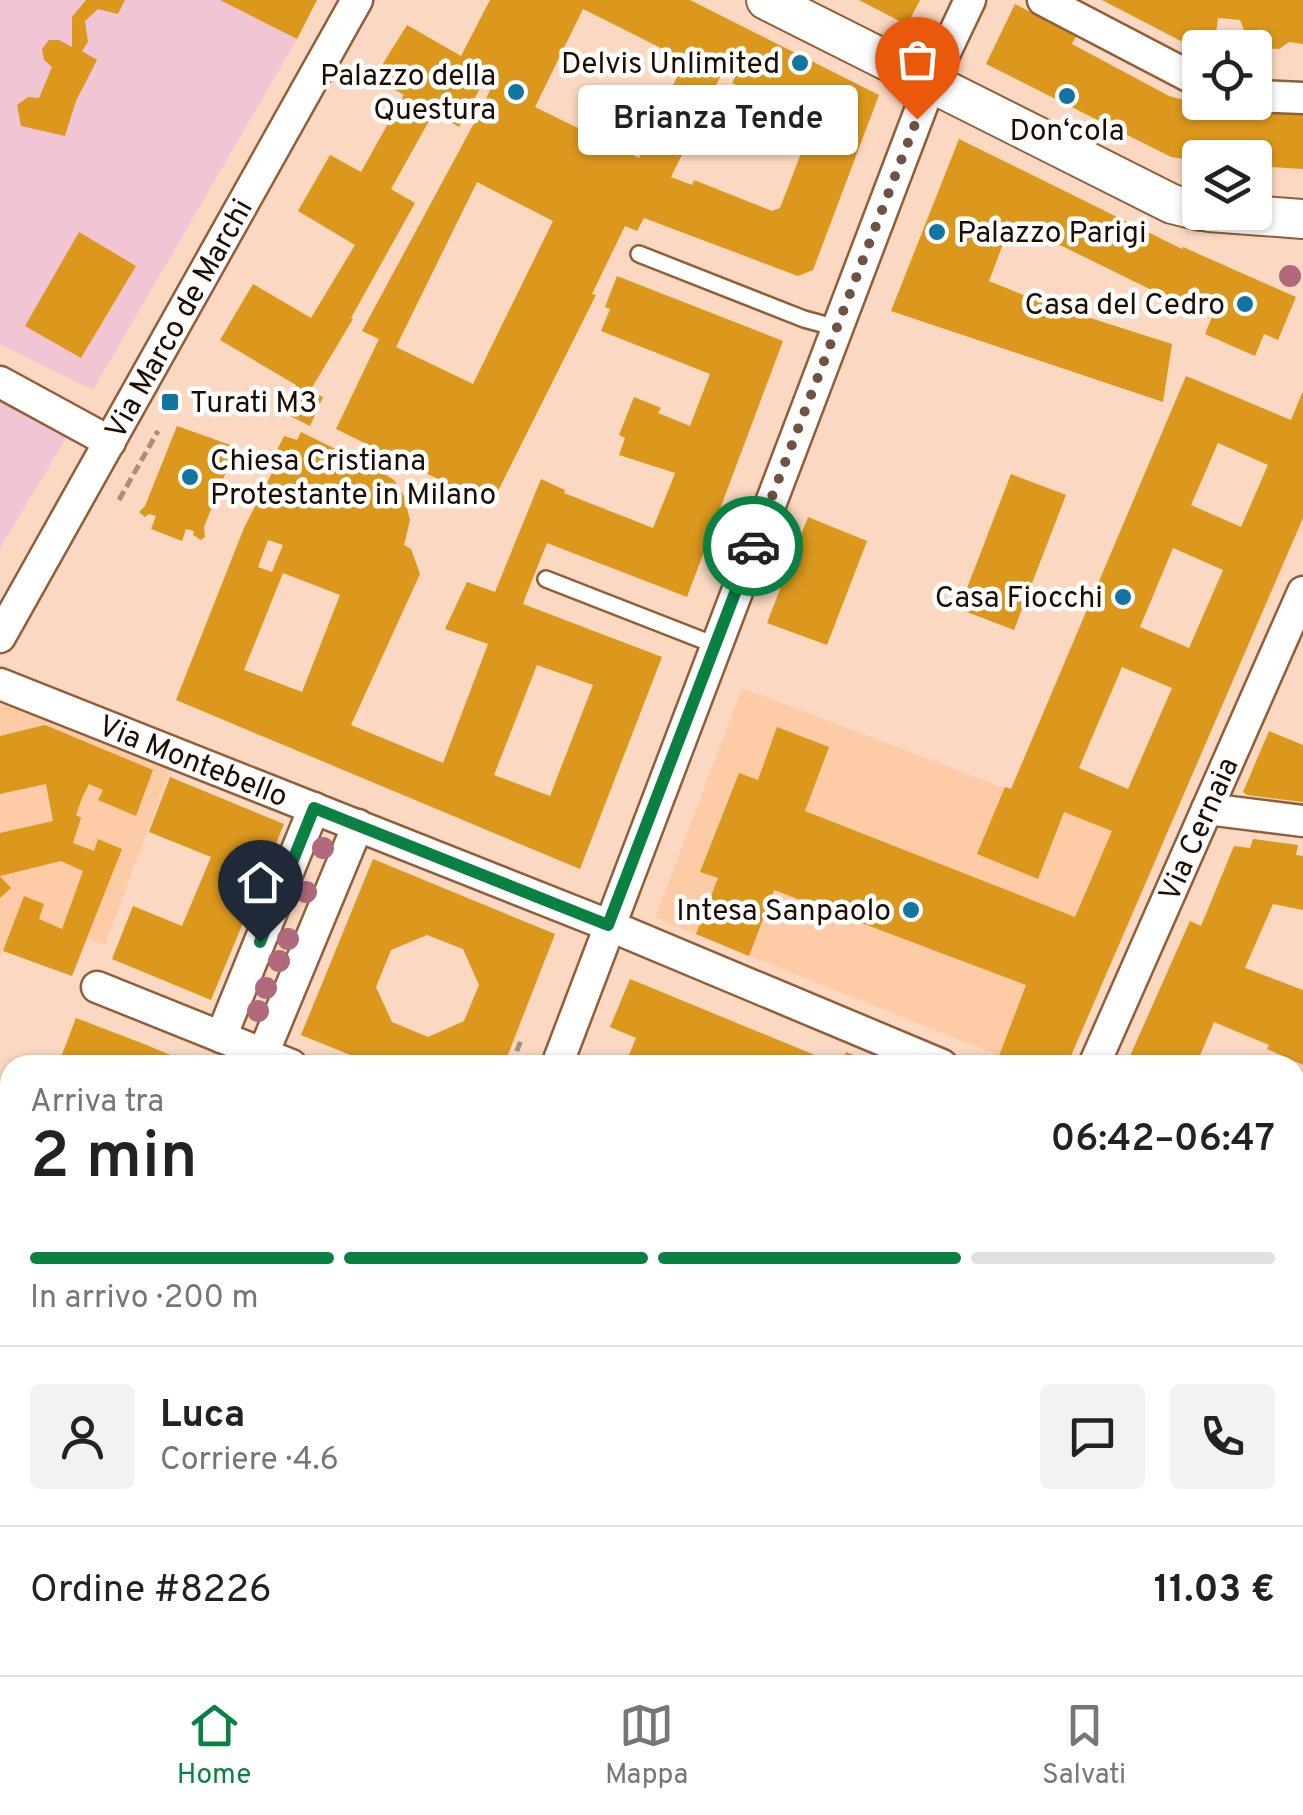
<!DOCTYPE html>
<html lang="it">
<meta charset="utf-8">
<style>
:root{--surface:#fff;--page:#f2f2f2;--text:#222;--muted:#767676;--line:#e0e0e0;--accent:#0b8043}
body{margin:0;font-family:Overpass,sans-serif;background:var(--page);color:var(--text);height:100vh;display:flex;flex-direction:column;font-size:38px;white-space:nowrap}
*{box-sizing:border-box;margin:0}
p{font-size:32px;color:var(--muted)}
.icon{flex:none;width:55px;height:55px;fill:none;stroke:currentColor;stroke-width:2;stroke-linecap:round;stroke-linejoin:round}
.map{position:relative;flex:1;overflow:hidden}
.side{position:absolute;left:0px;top:1055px;width:1305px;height:620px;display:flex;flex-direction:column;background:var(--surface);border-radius:30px 30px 0 0;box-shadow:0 2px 8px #0004}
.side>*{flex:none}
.fabs{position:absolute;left:1182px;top:30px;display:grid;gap:20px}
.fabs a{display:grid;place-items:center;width:90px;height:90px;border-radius:10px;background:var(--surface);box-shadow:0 2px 8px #0004;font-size:50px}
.pin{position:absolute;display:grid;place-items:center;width:85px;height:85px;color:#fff;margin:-102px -42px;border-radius:50% 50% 50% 0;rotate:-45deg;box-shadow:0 0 10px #0007}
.pin .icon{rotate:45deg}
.courier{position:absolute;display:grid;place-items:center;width:100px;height:100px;margin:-50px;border:8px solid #0b8043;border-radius:50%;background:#fff;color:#222;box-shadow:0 2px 12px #0007}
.bubble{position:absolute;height:70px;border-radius:10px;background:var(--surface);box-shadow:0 2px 8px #0004;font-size:32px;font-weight:600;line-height:70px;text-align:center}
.headline em{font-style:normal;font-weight:600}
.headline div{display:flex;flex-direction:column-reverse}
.headline{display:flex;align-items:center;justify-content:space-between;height:170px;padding:0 30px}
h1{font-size:65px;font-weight:600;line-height:75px}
.bar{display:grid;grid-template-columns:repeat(4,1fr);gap:15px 10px;align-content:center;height:120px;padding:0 30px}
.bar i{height:12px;border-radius:8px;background:var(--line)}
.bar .on{background:var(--accent)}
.bar p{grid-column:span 4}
.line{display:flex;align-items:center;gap:25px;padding:0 30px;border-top:2px solid var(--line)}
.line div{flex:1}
.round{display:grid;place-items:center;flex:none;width:105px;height:105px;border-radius:10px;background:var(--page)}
.menu{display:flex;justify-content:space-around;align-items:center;height:140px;border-top:2px solid var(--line);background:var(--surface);font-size:28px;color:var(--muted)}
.menu a{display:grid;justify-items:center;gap:5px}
.menu .on{color:var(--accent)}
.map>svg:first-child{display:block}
.built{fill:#fecba7}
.green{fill:#f2c5d4}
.building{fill:#db981c;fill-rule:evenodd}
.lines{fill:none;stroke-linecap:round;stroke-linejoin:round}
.service-casing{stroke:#905e39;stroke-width:20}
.minor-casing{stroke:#905e39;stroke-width:35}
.tertiary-casing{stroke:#905e39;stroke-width:42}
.path{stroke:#aa8d7b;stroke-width:5;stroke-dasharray:10 5;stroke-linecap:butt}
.service{stroke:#fff;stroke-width:15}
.minor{stroke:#fff;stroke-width:30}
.tertiary{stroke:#fff;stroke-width:38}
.tree{fill:#b1697c}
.done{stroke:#6c5344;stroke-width:10;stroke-dasharray:0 18}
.route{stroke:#0b8043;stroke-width:12}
.poi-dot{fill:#1374a1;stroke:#fff;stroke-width:4}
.labels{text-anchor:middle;stroke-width:9;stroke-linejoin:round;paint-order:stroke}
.poi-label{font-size:30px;fill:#1f0c01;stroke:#fff;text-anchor:end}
.street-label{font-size:30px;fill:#1f0c01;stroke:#fff}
</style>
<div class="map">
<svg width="1303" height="1675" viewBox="0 0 1303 1675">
<rect width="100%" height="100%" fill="#fbd8c1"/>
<!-- built -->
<path class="built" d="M0,688L175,757L105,945L19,912L0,957Z
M742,688L1162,848L1067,1065H1022L655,918Z"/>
<!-- green -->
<path class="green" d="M0,0H220L297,39L93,390L0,344Z
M0,399L68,435L0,548Z"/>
<!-- building -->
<path class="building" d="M86,0H125L118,14L98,9L85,21L88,42L82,51L97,60L76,101L65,136L21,126L17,105L28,97L39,98L52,67L44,60L42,49L49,40H59L72,47V17Z
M220,0H317L297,39Z
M490,0H690L879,95L813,270L798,276L644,218L637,231L625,226L592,294L596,295L491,505L336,429L379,339L362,331L479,114L496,77L489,72L459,127L434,112L391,189L415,203L351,318L353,319L310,391L323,397L310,426L282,412L296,385L220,340L253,284L311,318L355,245L298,211L330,155L361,172L404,95L374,78L407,25L461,56ZM583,9L685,60L639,158L535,107ZM728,61L740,67L732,83L806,119L810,130L780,208L772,211L694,180L692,185L671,177ZM477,182L553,221L473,384L396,347Z
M859,0H920L907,25Z
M1102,0H1303V44L1289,42L1279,49L1264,48L1261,39L1247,37L1240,20L1218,18L1214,48H1200V51Z
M1015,4L1076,36L1072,44L1169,96L1217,108L1303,113V169L1255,166V158H1200V161L1171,157L986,64Z
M959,139L1182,249L1183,247L1296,297L1278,340L1264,334L1255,356L1205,334L1214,312L1179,297L1178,303L1064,247L1010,226L989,281L1043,303L1172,344L1163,402L891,311Z
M79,232L136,266L81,358L25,326Z
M617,276L783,341L687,597L547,543L527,593L523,604L662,657L580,869L176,700L244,528L278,461L273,458L284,436L297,440L301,432L380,471L394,480L404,496L410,520L404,545L411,549L420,574L351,725L443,763L488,644L445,629L467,582L495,592L541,479L565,490L564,493L653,528L672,481L675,473L619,455L625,438L619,435L634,397L661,408L658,413L690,426L710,374L601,331L610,309L605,307ZM268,540L283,545L272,572L258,567ZM283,573L340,595L302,692L244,670ZM537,665L593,685L550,796L494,775Z
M1186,376L1291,420L1303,391V518L1067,1065H1022L999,1056L1026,985L774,890L749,956L696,934L718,878L700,872L739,773L758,780L777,727L829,747L805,811L1075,917L1112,831L1064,812L1038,879L977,854L1005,787L1011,789ZM1218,443L1268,465L1241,527L1191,505ZM1173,548L1223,570L1189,648L1140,627ZM1122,667L1172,688L1128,789L1079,768Z
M177,426L236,447L204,527L205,537L201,540L193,535L194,531L186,529L182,541L151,529L156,516L149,514L145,517L139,512L145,506Z
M1011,474L1066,495L1014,630L959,609Z
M808,517L867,541L827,645L767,623Z
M45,725L153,770L136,816L98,800L103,790L89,784L82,798L76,815L81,818L73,843L94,851L98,839L122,849L72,976L3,951L24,896L44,904L39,919L62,929L83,871L61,861L0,876L11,888L0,898V833L53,821L46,784L0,794V736Z
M1269,731L1303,745V802L1247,795L1243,792Z
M170,777L284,824L211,1000L112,959L133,906L182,926L211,857L149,832Z
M1253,839L1298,845L1296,855L1303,856V910L1273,904L1245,968L1303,990V1065L1267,1049L1269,1045L1214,1022L1196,1065H1126L1190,921L1201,926L1234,846L1250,848Z
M373,859L555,934L504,1065H375L301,1035ZM427,935L463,949L479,985L464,1021L428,1037L392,1022L376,987L391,950Z
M630,979L715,1014L839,1065H703L687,1058L684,1065H625L636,1038L610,1027Z
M76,1018L144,1044L195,1065H58Z
M846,1052L877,1065H841Z
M1295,1116L1303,1119V1181L1295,1178Z
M0,1127L10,1131V1326L0,1321Z
M1303,1332V1442L1295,1457V1347Z
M0,1390L10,1395V1453L0,1447Z
M10,1474V1533L1,1549L10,1554V1604L0,1599V1492Z
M1303,1555V1606L1295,1604V1570Z
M1301,1629L1303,1675H1294Z
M33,1665H83L105,1674L27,1675Z
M115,1665H193L189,1675H108Z
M214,1665H252L248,1675H209Z
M285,1665H312L308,1675H281Z
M651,1665H784L778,1675H670Z
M839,1665H898L893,1675H834Z
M1028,1665H1083L1078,1675H1022Z
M1133,1665H1188L1183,1675H1127Z
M1228,1665H1259L1254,1675H1222Z"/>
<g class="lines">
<defs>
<path id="service" d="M639,254L804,319L837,328
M546,579L715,645
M825,1675L830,1665"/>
<g id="minor">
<path d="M1043,0L1200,82"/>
<path d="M1255,96L1303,98"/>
<path d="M0,382L110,442"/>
<path id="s1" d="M0,637L357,0"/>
<path id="s2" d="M0,684L608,925L942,1065"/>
<path d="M1207,809L1303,821"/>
<path d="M97,987L291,1065"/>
<path d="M221,1037L314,808"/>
<path d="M263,1054L358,825"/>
<path d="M557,1065L931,82L970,0"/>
<path id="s3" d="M1094,1065L1303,592"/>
<path d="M1295,1208L1303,1211"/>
<path d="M1295,1295L1303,1280"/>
<path d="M0,1356L10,1361"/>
<path d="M578,1665L597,1675"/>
<path d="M340,1675L344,1665"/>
<path d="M1100,1675L1105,1665"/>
</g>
<path id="tertiary" d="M766,0L1172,204L1200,211
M1209,212L1303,219"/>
</defs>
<!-- service casing -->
<use href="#service" class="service-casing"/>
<!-- minor casing -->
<use href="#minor" class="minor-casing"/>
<!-- tertiary casing -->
<use href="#tertiary" class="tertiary-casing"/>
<!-- path -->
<path class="path" d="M119,500L158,431
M511,1065L522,1038
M423,1665L448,1675
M481,1675L485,1665
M542,1675V1674"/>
<!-- service -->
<use href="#service" class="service"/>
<!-- minor -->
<use href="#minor" class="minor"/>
<!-- tertiary -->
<use href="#tertiary" class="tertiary"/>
</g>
<!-- trees -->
<g class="tree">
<circle cx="1290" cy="276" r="11"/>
<circle cx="323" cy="848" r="11"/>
<circle cx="306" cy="892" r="11"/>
<circle cx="288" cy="939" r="11"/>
<circle cx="279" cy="961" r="11"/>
<circle cx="266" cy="988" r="11"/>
<circle cx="258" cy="1011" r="11"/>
</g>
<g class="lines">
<!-- done -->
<path class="done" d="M753,546L917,119"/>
<!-- route -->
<path class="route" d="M260,942L314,808L608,925L753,546"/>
</g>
<!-- markers -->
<g class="poi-dot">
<circle cx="800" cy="63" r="10"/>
<circle cx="516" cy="92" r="10"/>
<circle cx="1067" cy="96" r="10"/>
<circle cx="937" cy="232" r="10"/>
<circle cx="1245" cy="304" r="10"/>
<rect x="160" y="392" width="20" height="20" rx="5"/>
<circle cx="190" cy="477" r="10"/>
<circle cx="1123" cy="597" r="10"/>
<circle cx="911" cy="910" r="10"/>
</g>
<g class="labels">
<!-- poi labels -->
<g class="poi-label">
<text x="780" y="73">Delvis Unlimited</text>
<text x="496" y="85">Palazzo della<tspan x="496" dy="34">Questura</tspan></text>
<text x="1067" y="140" text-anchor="middle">Don‘cola</text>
<text x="957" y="242" text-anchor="start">Palazzo Parigi</text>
<text x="1225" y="314">Casa del Cedro</text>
<text x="190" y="412" text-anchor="start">Turati M3</text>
<text x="210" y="470" text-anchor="start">Chiesa Cristiana<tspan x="210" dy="34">Protestante in Milano</tspan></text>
<text x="1103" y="607">Casa Fiocchi</text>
<text x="891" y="920">Intesa Sanpaolo</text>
</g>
<!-- street labels -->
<g class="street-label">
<text dy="10" stroke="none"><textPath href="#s1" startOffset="365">Via Marco de Marchi</textPath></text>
<text dy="10" stroke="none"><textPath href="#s2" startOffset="208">Via Montebello</textPath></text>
<text dy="10" stroke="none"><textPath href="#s3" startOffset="258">Via Cernaia</textPath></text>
</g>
</g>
</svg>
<div class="fabs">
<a><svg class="icon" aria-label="locate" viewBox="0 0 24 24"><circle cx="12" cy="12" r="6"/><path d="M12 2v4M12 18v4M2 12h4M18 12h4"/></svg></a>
<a><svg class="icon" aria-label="layers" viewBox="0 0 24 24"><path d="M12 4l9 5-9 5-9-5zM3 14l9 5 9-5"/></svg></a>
</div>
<div class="pin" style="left:917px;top:119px;background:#ea580c"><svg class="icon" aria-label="bag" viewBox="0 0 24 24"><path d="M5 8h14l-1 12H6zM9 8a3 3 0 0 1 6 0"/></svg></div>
<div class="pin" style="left:260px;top:942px;background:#1f2937"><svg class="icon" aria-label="home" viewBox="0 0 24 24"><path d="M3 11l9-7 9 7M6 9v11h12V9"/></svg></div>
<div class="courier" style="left:753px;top:546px"><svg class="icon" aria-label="car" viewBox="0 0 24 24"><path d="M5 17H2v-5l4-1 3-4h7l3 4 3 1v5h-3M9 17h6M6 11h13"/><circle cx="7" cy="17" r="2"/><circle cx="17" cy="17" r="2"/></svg></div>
<div class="bubble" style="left:578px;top:85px;width:280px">Brianza Tende</div>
<section class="side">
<div class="headline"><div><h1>2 min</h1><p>Arriva tra</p></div><em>06:42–06:47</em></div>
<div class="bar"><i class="on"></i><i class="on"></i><i class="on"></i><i></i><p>In arrivo · 200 m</p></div>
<div class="line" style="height:180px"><a class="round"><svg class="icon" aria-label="person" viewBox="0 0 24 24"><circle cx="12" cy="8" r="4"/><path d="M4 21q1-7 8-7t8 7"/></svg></a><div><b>Luca</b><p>Corriere · 4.6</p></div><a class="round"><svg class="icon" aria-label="chat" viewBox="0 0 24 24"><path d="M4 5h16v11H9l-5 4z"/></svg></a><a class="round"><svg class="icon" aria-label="phone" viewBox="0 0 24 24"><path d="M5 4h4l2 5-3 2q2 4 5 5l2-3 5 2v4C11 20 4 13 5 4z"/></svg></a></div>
<div class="line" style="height:130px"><div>Ordine #8226</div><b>11.03 €</b></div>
</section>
</div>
<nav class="menu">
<a class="on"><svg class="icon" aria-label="home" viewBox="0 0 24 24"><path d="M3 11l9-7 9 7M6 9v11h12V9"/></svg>Home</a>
<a><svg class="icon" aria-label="map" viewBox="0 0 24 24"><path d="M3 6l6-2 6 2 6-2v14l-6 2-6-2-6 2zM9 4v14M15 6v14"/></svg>Mappa</a>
<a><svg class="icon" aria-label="saved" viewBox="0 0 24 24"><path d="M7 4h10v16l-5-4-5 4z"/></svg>Salvati</a>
</nav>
